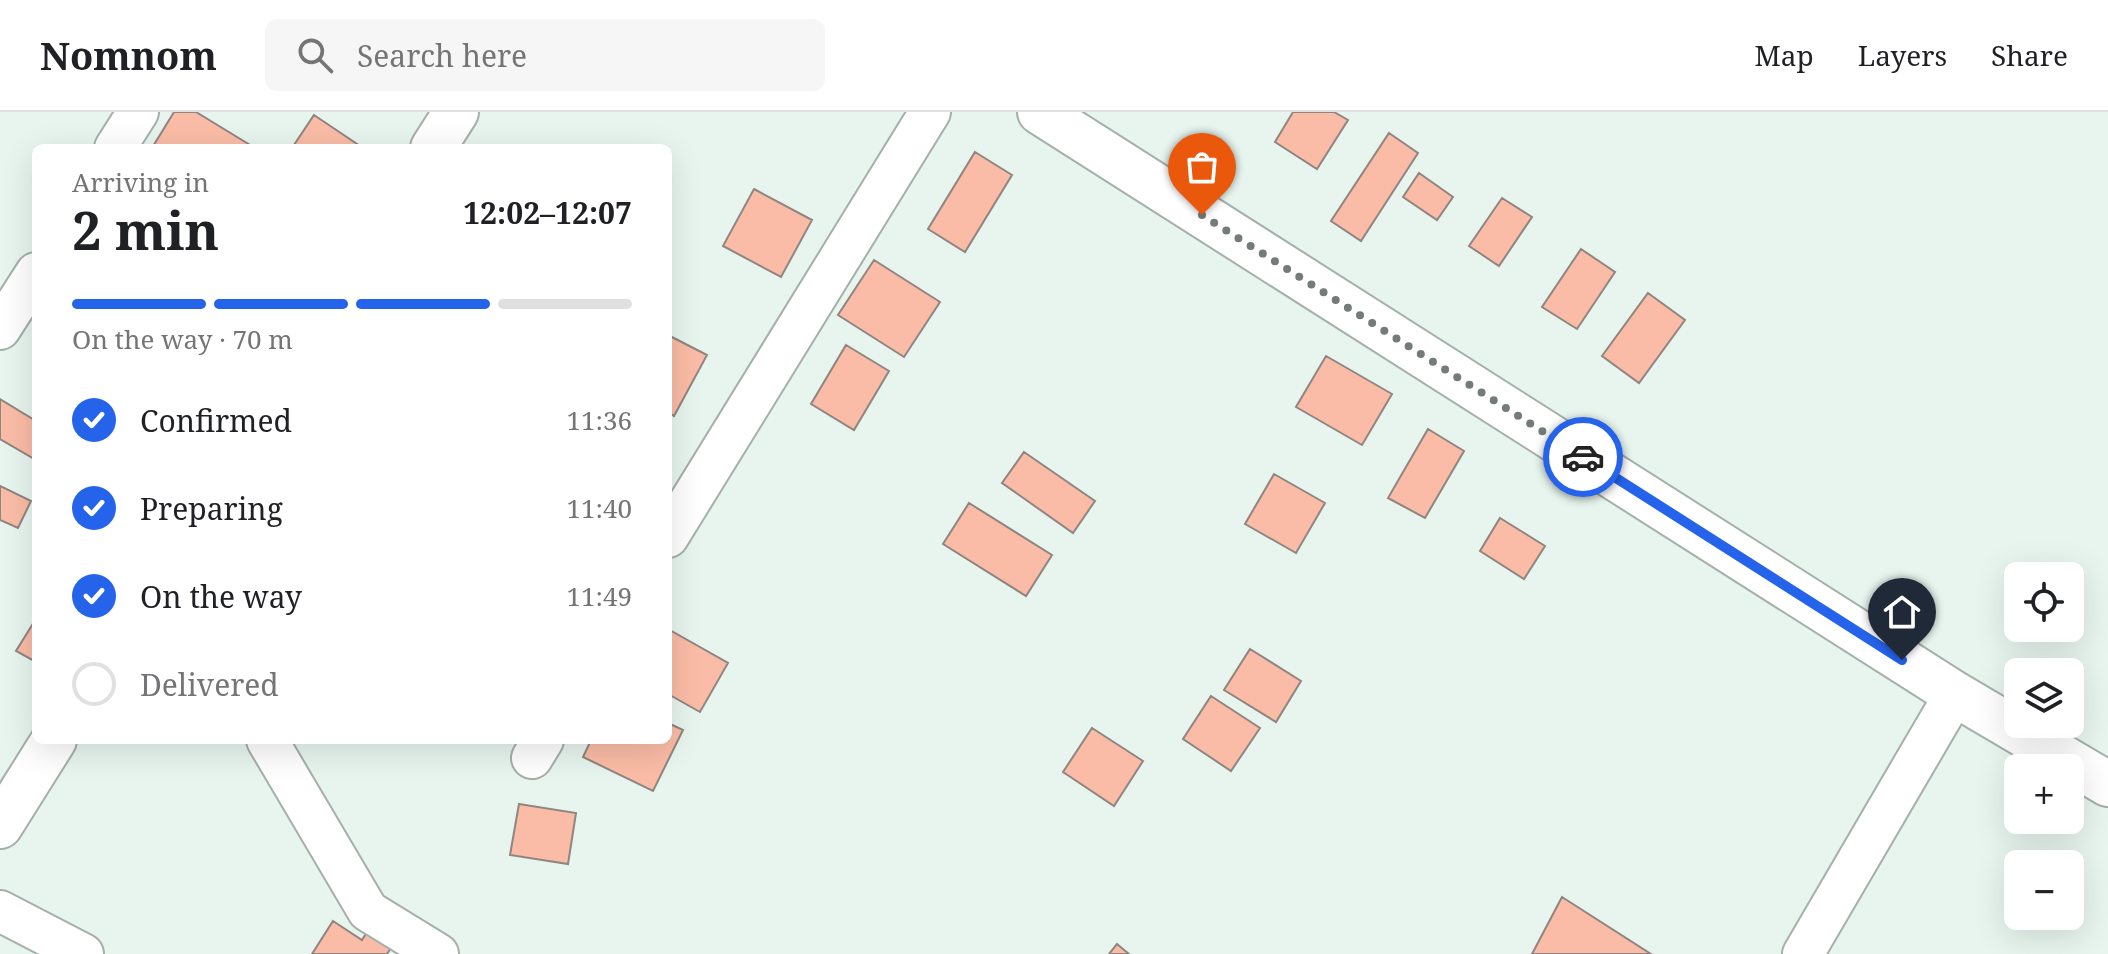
<!DOCTYPE html>
<meta charset="utf-8">
<style>
:root{--surface:#fff;--page:#f6f6f6;--text:#202124;--muted:#757577;--line:#e0e0e0;--accent:#2563eb}
body{margin:0;font-family:"Noto Serif",serif;background:var(--page);color:var(--text);height:100vh;display:flex;flex-direction:column;font-size:30px;white-space:nowrap}
*{box-sizing:border-box;margin:0}
p{font-size:26px;color:var(--muted)}
.icon{flex:none;width:44px;height:44px;fill:none;stroke:currentColor;stroke-width:2;stroke-linecap:round;stroke-linejoin:round}
.map{position:relative;flex:1;overflow:hidden}
.side{position:absolute;left:32px;top:32px;width:640px;height:600px;display:flex;flex-direction:column;background:var(--surface);border-radius:12px;box-shadow:0 8px 32px #0002}
.side>*{flex:none}
.buttons{position:absolute;left:2004px;top:450px;display:grid;gap:16px}
.buttons a{display:grid;place-items:center;width:80px;height:80px;border-radius:12px;background:var(--surface);box-shadow:0 8px 32px #0002;font-size:40px}
.pin{position:absolute;display:grid;place-items:center;width:68px;height:68px;color:#fff;margin:-82px -34px;border-radius:50% 50% 50% 0;rotate:-45deg;box-shadow:0 0 8px #0007}
.pin .icon{rotate:45deg}
.courier{position:absolute;display:grid;place-items:center;width:80px;height:80px;margin:-40px;border:6px solid #2563eb;border-radius:50%;background:#fff;color:#222;box-shadow:0 2px 10px #0007}
.headline em{font-style:normal;font-weight:700}
.headline div{display:flex;flex-direction:column-reverse}
.headline{display:flex;align-items:center;justify-content:space-between;height:136px;padding:0 40px}
h1{font-size:52px;font-weight:700;line-height:60px}
.bar{display:grid;grid-template-columns:repeat(4,1fr);gap:12px 8px;align-content:center;height:96px;padding:0 40px}
.bar i{height:10px;border-radius:6px;background:var(--line)}
.bar .active{background:var(--accent)}
.bar p{grid-column:span 4}
ol{padding:0 40px;list-style:none}
li{display:flex;align-items:center;gap:24px;height:88px}
li p{margin-inline-start:auto}
li .icon{padding:8px;border-radius:50%;background:var(--accent);color:#fff;stroke-width:4}
li:last-child{color:var(--muted)}
li i{width:44px;height:44px;border:4px solid var(--line);border-radius:50%}
header{display:flex;align-items:center;gap:48px;box-sizing:border-box;height:112px;padding:0 40px;background:var(--surface);border-bottom:2px solid var(--line)}
header strong{font-size:38px}
nav{display:flex;gap:44px;margin-inline-start:auto;font-size:28px}
.search{width:560px;height:72px;background:var(--page);display:flex;align-items:center;gap:20px;box-sizing:border-box;padding:0 28px;border-radius:12px;color:var(--muted);font-size:30px}
.map>svg:first-child{display:block}
.building{fill:#fabca6;stroke:#908581;stroke-width:2}
.lines{fill:none;stroke-linecap:round;stroke-linejoin:round}
.minor-casing{stroke:#a4b0aa;stroke-width:44}
.tertiary-casing{stroke:#a4b0aa;stroke-width:48}
.primary-casing{stroke:#a4b0aa;stroke-width:48}
.minor{stroke:#fff;stroke-width:40}
.tertiary{stroke:#fff;stroke-width:44}
.primary{stroke:#fff;stroke-width:44}
.done{stroke:#747c79;stroke-width:8;stroke-dasharray:0 14.4}
.route{stroke:#2563eb;stroke-width:10}
</style>
<header>
<strong>Nomnom</strong>
<div class="search"><svg class="icon" aria-label="search" viewBox="0 0 24 24"><circle cx="10" cy="10" r="6"/><path d="M15 15l6 6"/></svg>Search here</div>
<nav><a>Map</a><a>Layers</a><a>Share</a></nav>
</header>
<div class="map">
<svg width="2108" height="842" viewBox="0 0 2108 842">
<rect width="100%" height="100%" fill="#e8f5ef"/>
<!-- building -->
<path class="building" d="M174,0H196L255,36H152Z
M1293,0H1334L1348,8L1317,57L1275,30Z
M314,3L363,36H292Z
M1389,21L1418,41L1361,129L1331,109Z
M975,40L1012,63L965,140L928,117Z
M1419,61L1453,85L1437,108L1403,85Z
M754,77L812,108L781,165L723,134Z
M1502,86L1532,105L1499,154L1469,134Z
M1581,137L1615,160L1577,217L1542,195Z
M874,148L940,190L904,245L838,203Z
M1648,181L1685,208L1639,271L1602,244Z
M668,223L707,243L674,304L668,300Z
M846,233L889,259L854,318L811,292Z
M1326,244L1392,282L1362,333L1296,295Z
M0,287L36,309V348L0,327Z
M1428,317L1464,339L1425,406L1388,386Z
M1024,340L1095,389L1073,421L1002,371Z
M1274,362L1325,391L1296,441L1245,412Z
M0,374L31,389L18,416L0,408Z
M969,391L1052,443L1026,484L943,432Z
M1500,406L1545,434L1524,467L1480,439Z
M34,510L36,511V550L16,539Z
M668,517L728,551L700,600L668,582Z
M1250,537L1301,569L1276,610L1224,578Z
M1211,584L1260,616L1231,659L1183,627Z
M668,611L683,618L653,679L583,645L591,628H668Z
M1092,616L1143,649L1114,694L1063,660Z
M519,692L576,701L568,752L510,743Z
M1562,785L1651,842H1532Z
M333,809L362,828L370,815L394,831L387,842H312Z
M1117,832L1129,842H1109Z"/>
<g class="lines">
<defs>
<path id="minor" d="M115,36L138,0
M0,217L36,161
M668,425L930,0
M267,628L368,799L438,842
M532,646L543,628
M0,799L83,842
M1803,842L1955,582"/>
<path id="tertiary" d="M433,36L456,0
M0,714L54,628"/>
<path id="primary" d="M1040,0L1955,582L2108,672"/>
</defs>
<!-- minor casing -->
<use href="#minor" class="minor-casing"/>
<!-- tertiary casing -->
<use href="#tertiary" class="tertiary-casing"/>
<!-- primary casing -->
<use href="#primary" class="primary-casing"/>
<!-- minor -->
<use href="#minor" class="minor"/>
<!-- tertiary -->
<use href="#tertiary" class="tertiary"/>
<!-- primary -->
<use href="#primary" class="primary"/>
</g>
<g class="lines">
<!-- done -->
<path class="done" d="M1202,103L1583,345"/>
<!-- route -->
<path class="route" d="M1583,345L1902,548"/>
</g>
</svg>
<div class="buttons">
<a><svg class="icon" aria-label="locate" viewBox="0 0 24 24"><circle cx="12" cy="12" r="6"/><path d="M12 2v4M12 18v4M2 12h4M18 12h4"/></svg></a>
<a><svg class="icon" aria-label="layers" viewBox="0 0 24 24"><path d="M12 4l9 5-9 5-9-5zM3 14l9 5 9-5"/></svg></a>
<a>+</a>
<a>−</a>
</div>
<div class="pin" style="left:1202px;top:103px;background:#ea580c"><svg class="icon" aria-label="bag" viewBox="0 0 24 24"><path d="M5 8h14l-1 12H6zM9 8a3 3 0 0 1 6 0"/></svg></div>
<div class="pin" style="left:1902px;top:548px;background:#1f2937"><svg class="icon" aria-label="home" viewBox="0 0 24 24"><path d="M3 11l9-7 9 7M6 9v11h12V9"/></svg></div>
<div class="courier" style="left:1583px;top:345px"><svg class="icon" aria-label="car" viewBox="0 0 24 24"><path d="M5 17H2v-5l4-1 3-4h7l3 4 3 1v5h-3M9 17h6M6 11h13"/><circle cx="7" cy="17" r="2"/><circle cx="17" cy="17" r="2"/></svg></div>
<section class="side">
<div class="headline"><div><h1>2 min</h1><p>Arriving in</p></div><em>12:02–12:07</em></div>
<div class="bar"><i class="active"></i><i class="active"></i><i class="active"></i><i></i><p>On the way · 70 m</p></div>
<ol>
<li><svg class="icon" aria-label="check" viewBox="0 0 24 24"><path d="M5 12l5 5 9-10"/></svg>Confirmed<p>11:36</p></li>
<li><svg class="icon" aria-label="check" viewBox="0 0 24 24"><path d="M5 12l5 5 9-10"/></svg>Preparing<p>11:40</p></li>
<li><svg class="icon" aria-label="check" viewBox="0 0 24 24"><path d="M5 12l5 5 9-10"/></svg>On the way<p>11:49</p></li>
<li><i></i>Delivered</li>
</ol>
</section>
</div>
